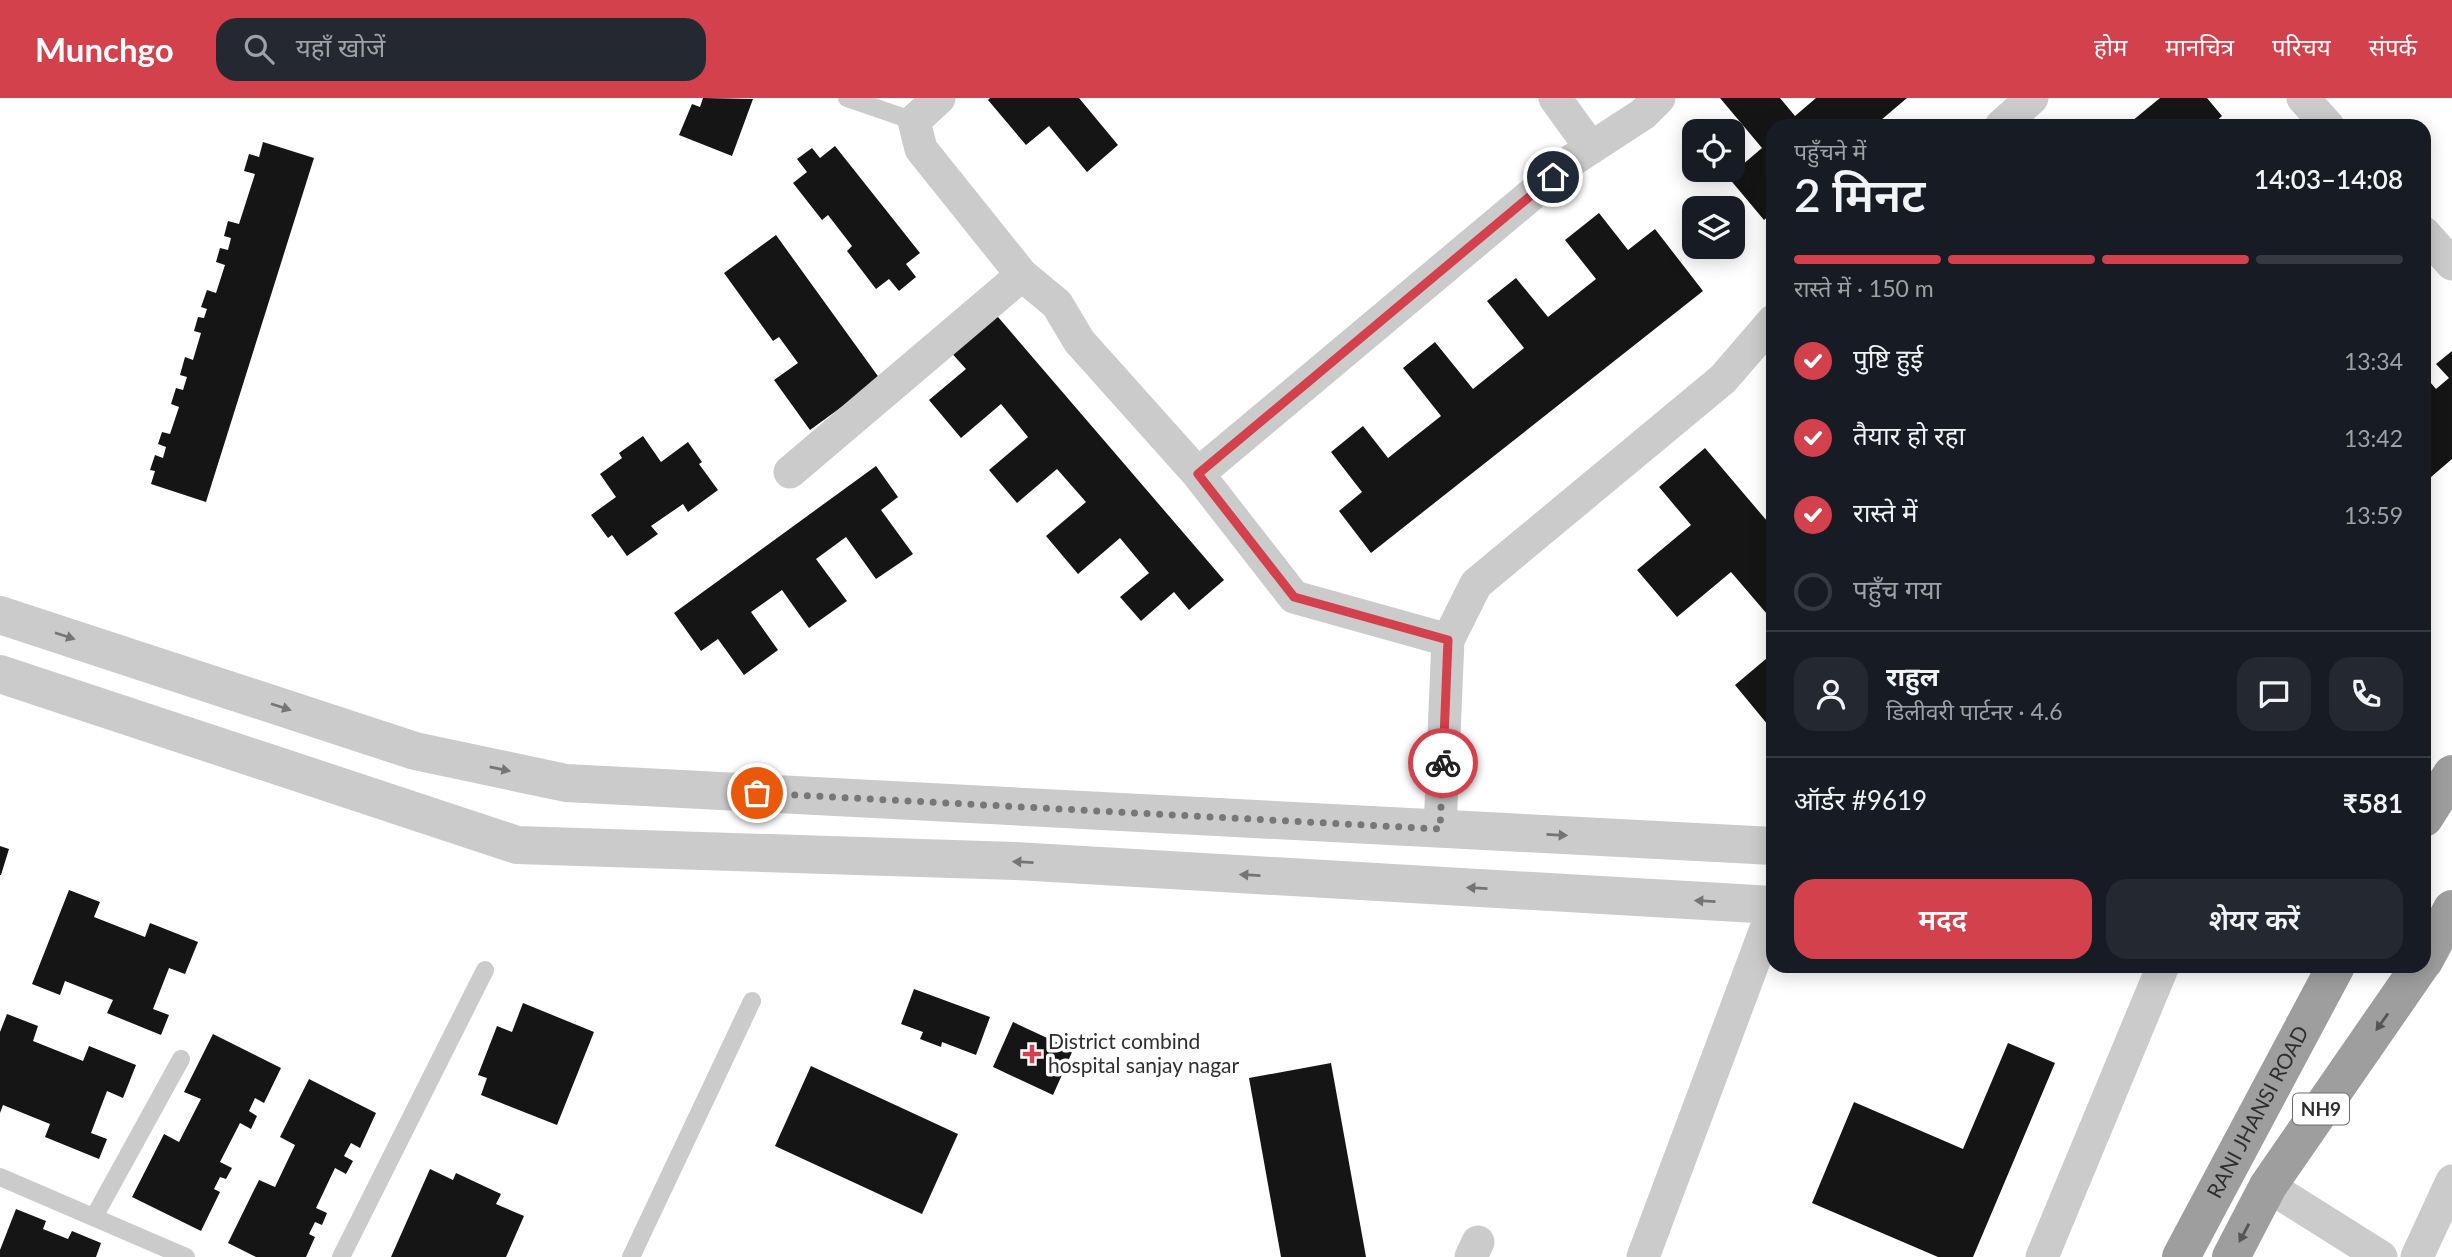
<!DOCTYPE html>
<html lang="hi">
<meta charset="utf-8">
<style>
:root{--surface:#171b24;--page:#242831;--text:#f1f3f6;--muted:#9ea1a6;--line:#363941;--accent:#d3414c}
body{margin:0;font-family:Lato,"Noto Sans Devanagari",sans-serif;background:var(--page);color:var(--text);height:100vh;display:flex;flex-direction:column;font-size:26px;white-space:nowrap}
*{box-sizing:border-box;margin:0}
p{font-size:23px;color:var(--muted)}
.icon{flex:none;width:38px;height:38px;fill:none;stroke:currentColor;stroke-width:2;stroke-linecap:round;stroke-linejoin:round}
.map{position:relative;flex:1;overflow:hidden}
.side{position:absolute;left:1766px;top:21px;width:665px;height:854px;display:flex;flex-direction:column;background:var(--surface);border-radius:21px;box-shadow:0 4px 18px #0003}
.side>*{flex:none}
.buttons{position:absolute;left:1682px;top:21px;display:grid;gap:14px}
.buttons a{display:grid;place-items:center;width:63px;height:63px;border-radius:14px;background:var(--surface);box-shadow:0 4px 18px #0003;font-size:35px}
.pin{position:absolute;display:grid;place-items:center;width:60px;height:60px;color:#fff;margin:-30px;border:4px solid #fff;border-radius:50%;box-shadow:0 2px 7px #0007}
.courier{position:absolute;display:grid;place-items:center;width:70px;height:70px;margin:-35px;border:5px solid #d3414c;border-radius:50%;background:#fff;color:#222;box-shadow:0 2px 9px #0007}
.overview em{font-style:normal;font-weight:600}
.overview div{display:flex;flex-direction:column-reverse}
.overview{display:flex;align-items:center;justify-content:space-between;height:119px;padding:0 28px}
h1{font-size:46px;font-weight:600;line-height:52px}
.bar{display:grid;grid-template-columns:repeat(4,1fr);gap:10px 7px;align-content:center;height:84px;padding:0 28px}
.bar i{height:9px;border-radius:5px;background:var(--line)}
.bar .on{background:var(--accent)}
.bar p{grid-column:span 4}
.line{display:flex;align-items:center;gap:18px;padding:0 28px;border-top:2px solid var(--line)}
.line div{flex:1}
.round{display:grid;place-items:center;flex:none;width:74px;height:74px;border-radius:21px;background:var(--page)}
ol{padding:0 28px;list-style:none}
li{display:flex;align-items:center;gap:21px;height:77px}
li p{margin-inline-start:auto}
li .icon{padding:7px;border-radius:50%;background:var(--accent);color:#fff;stroke-width:4}
li:last-child{color:var(--muted)}
li i{width:38px;height:38px;border:4px solid var(--line);border-radius:50%}
.cta{display:flex;gap:14px;margin-top:auto;padding:14px 28px}
.cta a{flex:1;height:80px;border-radius:21px;background:var(--accent);color:#fff;font-size:28px;font-weight:600;line-height:80px;text-align:center}
.cta a+a{background:var(--page);color:var(--text)}
header{display:flex;align-items:center;gap:42px;box-sizing:border-box;height:98px;padding:0 35px;background:var(--accent);color:#fff}
header strong{font-size:33px}
nav{display:flex;gap:38px;margin-inline-start:auto;font-size:24px}
.search{width:490px;height:63px;background:var(--page);display:flex;align-items:center;gap:18px;box-sizing:border-box;padding:0 24px;border-radius:21px;color:var(--muted);font-size:26px}
.map>svg:first-child{display:block}
.building{fill:#151515}
.lines{fill:none;stroke-linecap:round;stroke-linejoin:round}
.service{stroke:#cbcbcb;stroke-width:18}
.minor{stroke:#cbcbcb;stroke-width:33}
.tertiary{stroke:#cbcbcb;stroke-width:38}
.trunk{stroke:#9e9e9e;stroke-width:38}
.oneway{fill:#757575}
.oneway2{fill:#555}
.done{stroke:#777;stroke-width:7;stroke-dasharray:0 12.6}
.route{stroke:#d3414c;stroke-width:9}
.poi-dot{fill:#d3414c;stroke:#fff;stroke-width:2.5}
.labels{text-anchor:middle;stroke-width:7;stroke-linejoin:round;paint-order:stroke}
.shield{fill:#fff;stroke:#6d6d6d;stroke-width:2}
.shield-label{font-size:19px;font-weight:bold;fill:#2e2e2e}
.poi-label{font-size:21px;fill:#2e2e2e;stroke:#fff;text-anchor:start}
.street-label{font-size:21px;fill:#2e2e2e;stroke:#fff}
</style>
<header>
<strong>Munchgo</strong>
<div class="search"><svg class="icon" aria-label="search" viewBox="0 0 24 24"><circle cx="10" cy="10" r="6"/><path d="M15 15l6 6"/></svg>यहाँ खोजें</div>
<nav><a>होम</a><a>मानचित्र</a><a>परिचय</a><a>संपर्क</a></nav>
</header>
<div class="map">
<svg width="2452" height="1159" viewBox="0 0 2452 1159">
<rect width="100%" height="100%" fill="#fff"/>
<!-- building -->
<path class="building" d="M703,0L753,1L732,58L679,37L692,6L700,9Z
M990,0H1079L1118,47L1087,74L1049,28L1026,47L988,2Z
M1720,0H1780L1795,18L1816,0H1907L1874,28H1773V114L1764,122L1728,79L1762,50Z
M2160,0H2207L2222,18L2211,28H2126Z
M263,44L314,60L206,404L151,386L155,373L150,372L155,357L163,360L166,349L158,346L162,334L170,336L179,309L171,306L176,290L183,292L187,279L180,277L185,259L193,262L201,235L194,233L198,219L204,220L207,211L201,209L207,192L216,195L225,167L216,164L220,150L228,152L231,140L224,138L228,123L239,126L255,76L244,73L249,56L259,59Z
M835,48L920,155L906,166L916,179L899,193L889,181L876,191L847,153L852,148L828,117L822,122L793,85L807,74L797,61L812,50L820,60Z
M1599,115L1628,152L1655,131L1703,193L1371,455L1339,413L1362,394L1331,354L1363,328L1388,360L1441,318L1403,270L1435,244L1473,291L1524,250L1487,203L1516,180L1548,219L1596,181L1565,142Z
M776,137L880,281L810,332L774,282L798,265L779,239L773,243L724,175Z
M992,212L1224,482L1189,512L1174,494L1141,523L1120,499L1149,475L1120,440L1078,476L1046,438L1086,404L1057,371L1017,405L989,372L1028,339L1001,306L961,340L929,302L966,271L948,251Z
M2452,253V361L2424,385V277L2436,291L2449,280L2436,266Z
M643,338L661,364L688,344L702,364L699,366L718,392L688,414L683,406L651,428L658,436L627,458L612,437L608,440L591,417L616,399L600,376L622,360L619,355Z
M1705,350L1773,430V523L1731,474L1677,519L1637,472L1691,427L1659,389Z
M876,368L898,399L881,412L913,456L876,481L846,439L816,461L847,503L809,530L782,492L751,514L778,552L744,577L718,541L701,553L674,515Z
M1773,555V633L1735,587Z
M0,748L9,751L1,777H0Z
M69,792L100,804L94,819L145,839L150,825L198,844L185,876L169,870L153,911L169,917L161,937L107,915L113,902L65,883L60,897L32,886Z
M914,891L990,919L976,957L942,944L941,949L920,941L923,934L901,926Z
M523,905L594,934L557,1027L481,997L487,980L478,977L497,928L512,934Z
M7,916L38,928L33,943L83,963L89,948L136,967L123,1000L107,993L91,1035L107,1041L99,1061L45,1039L50,1026L3,1007L0,1015V934Z
M1013,924L1073,952L1053,997L993,969Z
M213,936L281,970L264,1005L255,1000L249,1013L257,1018L251,1031L240,1025L220,1064L232,1070L226,1081L220,1079L214,1091L220,1094L201,1133L132,1099L164,1036L179,1044L201,1001L184,994Z
M2008,945L2055,965L1973,1159H1938L1812,1105L1854,1004L1963,1051Z
M1331,965L1366,1159H1281L1249,980Z
M811,968L958,1036L922,1116L775,1048Z
M309,981L376,1015L360,1050L351,1045L344,1058L353,1063L346,1076L335,1070L316,1110L327,1115L322,1127L315,1124L309,1136L315,1139L306,1159H256L228,1145L259,1082L275,1089L295,1047L280,1039Z
M430,1071L453,1082L456,1075L501,1096L496,1106L524,1118L506,1159H391Z
M16,1111L46,1123L43,1131L68,1141L72,1133L101,1145L96,1159H0V1152Z"/>
<g class="lines">
<!-- service -->
<path class="service" d="M847,0L914,23
M0,1079L186,1159
M94,1119L181,961
M341,1159L485,872
M631,1159L752,903"/>
<!-- minor -->
<path class="minor" d="M939,0L914,23L921,51L1022,177L1057,206L1079,243L1198,376L1294,499L1448,542
M1555,0L1591,50
M2303,0L2328,28
M2001,28L2032,0
M2424,135L2452,166
M790,374L1022,177
M1198,376L1574,61L1643,16L1659,0
M1440,731L1448,542L1476,486L1723,281L1773,223
M2268,1088L2381,1159
M1471,1159L1478,1144
M1643,1159L1773,812
M2042,1159L2163,868
M2417,1159L2452,1083"/>
<!-- tertiary -->
<path class="tertiary" d="M0,517L415,653L566,685L1773,748
M0,576L517,747L1015,763L1773,807"/>
<!-- trunk -->
<g class="trunk">
<path d="M2424,720L2452,676"/>
<path d="M2424,863L2452,811"/>
<path id="s1" d="M2181,1159L2336,868"/>
<path d="M2231,1159L2268,1088L2420,868"/>
</g>
</g>
<!-- one-way arrows -->
<defs><path id="oneway-solid" d="M-6-.8H1V-3.2L6.5 0L1 3.2V.8H-6Z" transform="scale(1.75)"/></defs>
<g class="oneway">
<use href="#oneway-solid" transform="translate(65 538) rotate(18)"/>
<use href="#oneway-solid" transform="translate(281 609) rotate(18)"/>
<use href="#oneway-solid" transform="translate(500 671) rotate(12)"/>
<use href="#oneway-solid" transform="translate(1557 737) rotate(3)"/>
<use href="#oneway-solid" transform="translate(1023 764) rotate(-177)"/>
<use href="#oneway-solid" transform="translate(1250 777) rotate(-177)"/>
<use href="#oneway-solid" transform="translate(1477 790) rotate(-177)"/>
<use href="#oneway-solid" transform="translate(1705 803) rotate(-177)"/>
</g>
<g class="oneway2">
<use href="#oneway-solid" transform="translate(2382 924) rotate(125)"/>
<use href="#oneway-solid" transform="translate(2244 1135) rotate(118)"/>
</g>
<g class="lines">
<!-- done -->
<path class="done" d="M757,695L1440,731L1443,665"/>
<!-- route -->
<path class="route" d="M1443,665L1448,542L1294,499L1198,376L1553,79"/>
</g>
<!-- markers -->
<path class="poi-dot" d="M1028.5 945.5h7v7h7v7h-7v7h-7v-7h-7v-7h7z"/>
<g class="labels">
<!-- shield labels -->
<rect class="shield" x="2293" y="995.5" width="56" height="31" rx="5"/>
<g class="shield-label">
<text x="2321" y="1018">NH9</text>
</g>
<!-- poi labels -->
<g class="poi-label">
<text x="1048" y="951">District combind<tspan x="1048" dy="24">hospital sanjay nagar</tspan></text>
</g>
<!-- street labels -->
<g class="street-label">
<text dy="7" stroke="none"><textPath href="#s1" startOffset="164">RANI JHANSI ROAD</textPath></text>
</g>
</g>
</svg>
<div class="buttons">
<a><svg class="icon" aria-label="locate" viewBox="0 0 24 24"><circle cx="12" cy="12" r="6"/><path d="M12 2v4M12 18v4M2 12h4M18 12h4"/></svg></a>
<a><svg class="icon" aria-label="layers" viewBox="0 0 24 24"><path d="M12 4l9 5-9 5-9-5zM3 14l9 5 9-5"/></svg></a>
</div>
<div class="pin" style="left:757px;top:695px;background:#ea580c"><svg class="icon" aria-label="bag" viewBox="0 0 24 24"><path d="M5 8h14l-1 12H6zM9 8a3 3 0 0 1 6 0"/></svg></div>
<div class="pin" style="left:1553px;top:79px;background:#1f2937"><svg class="icon" aria-label="home" viewBox="0 0 24 24"><path d="M3 11l9-7 9 7M6 9v11h12V9"/></svg></div>
<div class="courier" style="left:1443px;top:665px"><svg class="icon" aria-label="bike" viewBox="0 0 24 24"><circle cx="6" cy="16" r="4"/><circle cx="18" cy="16" r="4"/><path d="M6 16l4-8h5l3 8M10 8l3 8H6M13 5h3"/></svg></div>
<section class="side">
<div class="overview"><div><h1>2 मिनट</h1><p>पहुँचने में</p></div><em>14:03–14:08</em></div>
<div class="bar"><i class="on"></i><i class="on"></i><i class="on"></i><i></i><p>रास्ते में · 150 m</p></div>
<ol>
<li><svg class="icon" aria-label="check" viewBox="0 0 24 24"><path d="M5 12l5 5 9-10"/></svg>पुष्टि हुई<p>13:34</p></li>
<li><svg class="icon" aria-label="check" viewBox="0 0 24 24"><path d="M5 12l5 5 9-10"/></svg>तैयार हो रहा<p>13:42</p></li>
<li><svg class="icon" aria-label="check" viewBox="0 0 24 24"><path d="M5 12l5 5 9-10"/></svg>रास्ते में<p>13:59</p></li>
<li><i></i>पहुँच गया</li>
</ol>
<div class="line" style="height:126px"><a class="round"><svg class="icon" aria-label="person" viewBox="0 0 24 24"><circle cx="12" cy="8" r="4"/><path d="M4 21q1-7 8-7t8 7"/></svg></a><div><b>राहुल</b><p>डिलीवरी पार्टनर · 4.6</p></div><a class="round"><svg class="icon" aria-label="chat" viewBox="0 0 24 24"><path d="M4 5h16v11H9l-5 4z"/></svg></a><a class="round"><svg class="icon" aria-label="phone" viewBox="0 0 24 24"><path d="M5 4h4l2 5-3 2q2 4 5 5l2-3 5 2v4C11 20 4 13 5 4z"/></svg></a></div>
<div class="line" style="height:91px"><div>ऑर्डर #9619</div><b>₹581</b></div>
<div class="cta"><a>मदद</a><a>शेयर करें</a></div>
</section>
</div>
